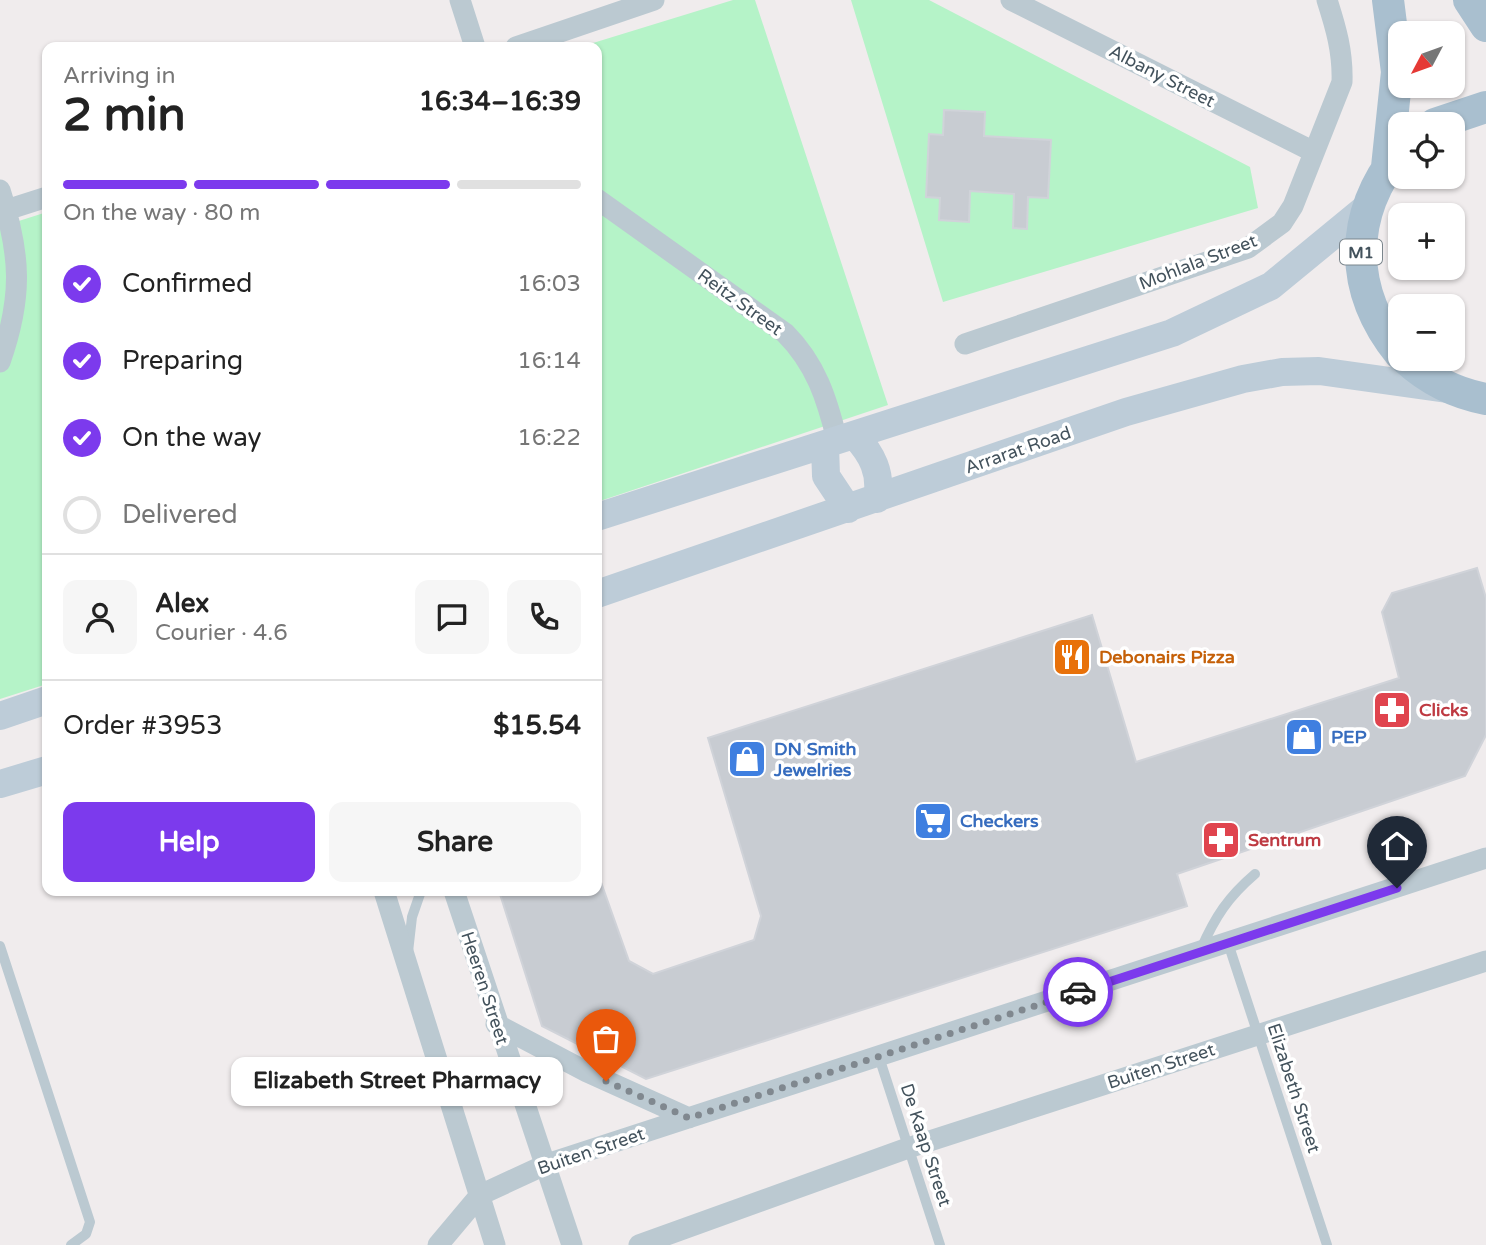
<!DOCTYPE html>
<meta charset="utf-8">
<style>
:root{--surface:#fff;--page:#f6f6f6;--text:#222;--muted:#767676;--line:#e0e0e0;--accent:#7c3aed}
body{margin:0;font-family:"Varela Round",sans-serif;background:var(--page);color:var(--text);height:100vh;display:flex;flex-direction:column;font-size:26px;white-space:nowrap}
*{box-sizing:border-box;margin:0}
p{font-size:23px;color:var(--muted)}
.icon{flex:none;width:38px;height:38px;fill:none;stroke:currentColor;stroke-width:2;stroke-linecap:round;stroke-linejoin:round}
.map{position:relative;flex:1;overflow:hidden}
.sheet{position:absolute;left:42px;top:42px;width:560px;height:854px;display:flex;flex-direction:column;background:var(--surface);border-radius:14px;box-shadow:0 2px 5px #0004}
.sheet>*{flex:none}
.needle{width:46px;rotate:229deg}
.fabs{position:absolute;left:1388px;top:21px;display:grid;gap:14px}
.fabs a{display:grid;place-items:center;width:77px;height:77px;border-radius:14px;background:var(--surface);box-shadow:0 2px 5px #0004;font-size:35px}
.pin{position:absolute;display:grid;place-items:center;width:60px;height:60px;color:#fff;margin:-72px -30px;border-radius:50% 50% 50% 0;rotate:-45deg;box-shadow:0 0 7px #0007}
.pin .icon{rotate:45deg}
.courier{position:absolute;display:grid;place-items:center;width:70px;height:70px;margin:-35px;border:5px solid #7c3aed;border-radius:50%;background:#fff;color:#222;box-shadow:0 2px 9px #0007}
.bubble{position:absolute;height:49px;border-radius:14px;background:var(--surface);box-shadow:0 2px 5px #0004;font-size:23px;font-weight:700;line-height:49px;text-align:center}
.overview em{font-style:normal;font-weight:700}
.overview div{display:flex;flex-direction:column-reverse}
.overview{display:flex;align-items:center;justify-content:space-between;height:119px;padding:0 21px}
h1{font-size:46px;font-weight:700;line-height:52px}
.bar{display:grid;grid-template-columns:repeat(4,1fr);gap:10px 7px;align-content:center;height:84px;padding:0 21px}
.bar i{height:9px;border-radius:5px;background:var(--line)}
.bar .current{background:var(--accent)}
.bar p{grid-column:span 4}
.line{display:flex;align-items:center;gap:18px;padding:0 21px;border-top:2px solid var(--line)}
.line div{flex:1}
.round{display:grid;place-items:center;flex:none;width:74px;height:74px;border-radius:14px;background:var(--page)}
ol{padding:0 21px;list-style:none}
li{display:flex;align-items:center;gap:21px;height:77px}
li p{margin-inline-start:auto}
li .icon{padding:7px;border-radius:50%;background:var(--accent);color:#fff;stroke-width:4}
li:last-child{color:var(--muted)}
li i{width:38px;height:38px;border:4px solid var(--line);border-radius:50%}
.cta{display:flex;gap:14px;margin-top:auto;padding:14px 21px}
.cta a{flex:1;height:80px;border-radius:14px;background:var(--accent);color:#fff;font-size:28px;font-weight:700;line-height:80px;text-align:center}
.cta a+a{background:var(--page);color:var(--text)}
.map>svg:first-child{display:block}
.green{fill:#b5f3c8}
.building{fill:#c8ccd2;stroke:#d0d3d9;stroke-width:2}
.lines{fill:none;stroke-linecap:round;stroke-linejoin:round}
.lane{stroke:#bbc9d1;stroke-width:10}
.street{stroke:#bbc9d1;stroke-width:21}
.secondary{stroke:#bdccd8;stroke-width:28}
.primary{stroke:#a9bfcf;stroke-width:32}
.done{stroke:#80888f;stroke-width:7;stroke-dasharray:0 12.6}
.route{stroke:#7c3aed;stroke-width:9}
.labels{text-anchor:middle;stroke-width:7;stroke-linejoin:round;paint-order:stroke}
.shield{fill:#fff;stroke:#7b868d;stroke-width:2}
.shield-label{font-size:16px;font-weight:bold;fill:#43525c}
.street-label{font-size:18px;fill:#43525c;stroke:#fff}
.food-label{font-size:18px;font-weight:bold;fill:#c56008;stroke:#fff;text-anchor:start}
.health-label{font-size:18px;font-weight:bold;fill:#be3a42;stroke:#fff;text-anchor:start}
.shop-label{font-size:18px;font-weight:bold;fill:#366cbe;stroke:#fff;text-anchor:start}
</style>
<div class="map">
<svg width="1486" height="1245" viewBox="0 0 1486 1245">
<rect width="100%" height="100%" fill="#f0eced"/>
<!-- green -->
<path class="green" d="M733,0H755L888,405L597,502V47H580Z
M851,0H929L1250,167L1258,208L943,302Z
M47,212V684L0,699V227Z"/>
<!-- building -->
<path class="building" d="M944,110L985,112L984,136L1051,140L1048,198L1028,197L1027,229L1013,228L1014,194L970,191L969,222L939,220L940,198L926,197L929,134L943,135Z
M1477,568L1486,598V735L1465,776L1177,874L1187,906L646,1079L542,1026L499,891H597V871L629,961L653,974L754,940L761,916L708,738L1092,615L1136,762L1399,678L1382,612L1392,593Z"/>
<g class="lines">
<!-- lane -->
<path class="lane" d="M1228,943L1327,1245
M0,946L90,1222L86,1234L71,1245
M1201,949C1215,917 1228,897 1255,874
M408,952L412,917L421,891
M879,1057L940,1245"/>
<!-- street -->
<path class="street" d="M460,0L475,47
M1011,0L1314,152
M516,47L654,0
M0,190C21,255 23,297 0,362
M597,199L785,333C816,364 827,399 837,440
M0,212L47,197
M965,344L1248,248L1282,223L1293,206L1342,82C1343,52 1336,28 1327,0
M384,891L495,1245
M454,891L572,1245
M496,1024L587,1072L689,1118
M438,1245L480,1195L547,1164L1486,858
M639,1245L908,1148L1486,961"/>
<!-- secondary -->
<path class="secondary" d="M855,436C872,454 882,473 877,499
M825,445L826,476L848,509
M597,517L1172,333L1271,286L1367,207
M597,594L1126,412L1243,379L1282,372L1319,371L1447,389
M0,716L47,700
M0,784L47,770"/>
<!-- primary -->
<path class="primary" d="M1469,0L1486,26
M1435,124L1486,107
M1400,151C1348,215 1348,290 1400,354
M1387,167L1397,72L1388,0
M1406,359C1429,380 1454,393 1486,399"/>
</g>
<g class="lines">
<!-- done -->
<path class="done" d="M606,1081L689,1118L1078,992"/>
<!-- route -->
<path class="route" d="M1078,992L1397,888"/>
</g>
<!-- icons -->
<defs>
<symbol id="restaurant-square" viewBox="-11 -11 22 22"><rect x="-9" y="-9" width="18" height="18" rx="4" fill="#e8710a" stroke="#fff"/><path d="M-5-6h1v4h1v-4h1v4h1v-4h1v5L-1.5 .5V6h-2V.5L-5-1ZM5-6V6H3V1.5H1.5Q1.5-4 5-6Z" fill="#fff"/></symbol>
<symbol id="pharmacy-square" viewBox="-11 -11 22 22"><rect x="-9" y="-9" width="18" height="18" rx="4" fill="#e0444e" stroke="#fff"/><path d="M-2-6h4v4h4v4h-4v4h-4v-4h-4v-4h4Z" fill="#fff"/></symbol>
<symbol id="shop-square" viewBox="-11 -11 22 22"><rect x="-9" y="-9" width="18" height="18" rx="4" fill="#3f7fe0" stroke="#fff"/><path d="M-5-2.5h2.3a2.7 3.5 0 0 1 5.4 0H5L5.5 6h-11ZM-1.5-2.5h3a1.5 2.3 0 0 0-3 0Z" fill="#fff"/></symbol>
<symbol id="supermarket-square" viewBox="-11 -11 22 22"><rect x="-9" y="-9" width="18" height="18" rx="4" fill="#3f7fe0" stroke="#fff"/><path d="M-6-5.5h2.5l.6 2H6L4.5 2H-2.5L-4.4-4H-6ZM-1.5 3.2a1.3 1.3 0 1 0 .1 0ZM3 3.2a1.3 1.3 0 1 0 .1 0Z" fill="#fff"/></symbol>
</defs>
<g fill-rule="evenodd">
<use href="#restaurant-square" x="1050" y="635" width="44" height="44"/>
<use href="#pharmacy-square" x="1370" y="688" width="44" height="44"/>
<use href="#shop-square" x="1282" y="715" width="44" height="44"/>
<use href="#shop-square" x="725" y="737" width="44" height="44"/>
<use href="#supermarket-square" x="911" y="799" width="44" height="44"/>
<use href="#pharmacy-square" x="1199" y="818" width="44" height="44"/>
</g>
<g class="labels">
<!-- shield labels -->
<rect class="shield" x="1340" y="239.5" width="42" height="25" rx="5"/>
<g class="shield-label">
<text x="1361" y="258">M1</text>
</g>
<!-- street labels -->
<g class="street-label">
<text transform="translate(1162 76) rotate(27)" y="6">Albany Street</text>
<text transform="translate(1198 262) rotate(-21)" y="6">Mohlala Street</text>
<text transform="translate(740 302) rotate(36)" y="6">Reitz Street</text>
<text transform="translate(1018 450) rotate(-19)" y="6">Arrarat Road</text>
<text transform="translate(485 988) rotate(72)" y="6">Heeren Street</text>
<text transform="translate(1161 1066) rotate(-18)" y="6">Buiten Street</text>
<text transform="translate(1294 1088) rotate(72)" y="6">Elizabeth Street</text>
<text transform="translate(926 1145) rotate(72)" y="6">De Kaap Street</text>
<text transform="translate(591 1151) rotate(-19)" y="6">Buiten Street</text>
</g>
<!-- food labels -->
<g class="food-label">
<text x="1099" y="663">Debonairs Pizza</text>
</g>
<!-- health labels -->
<g class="health-label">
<text x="1419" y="716">Clicks</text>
<text x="1248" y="846">Sentrum</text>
</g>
<!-- shop labels -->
<g class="shop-label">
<text x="1331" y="743">PEP</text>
<text x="774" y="755">DN Smith<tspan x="774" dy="21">Jewelries</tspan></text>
<text x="960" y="827">Checkers</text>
</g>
</g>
</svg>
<div class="fabs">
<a><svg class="needle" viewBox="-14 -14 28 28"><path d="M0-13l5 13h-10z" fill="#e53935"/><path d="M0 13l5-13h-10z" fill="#767676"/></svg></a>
<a><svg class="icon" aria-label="locate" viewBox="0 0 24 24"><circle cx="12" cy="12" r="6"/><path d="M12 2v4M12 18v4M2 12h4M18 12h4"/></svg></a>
<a>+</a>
<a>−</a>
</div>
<div class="pin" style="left:606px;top:1081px;background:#ea580c"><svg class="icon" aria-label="bag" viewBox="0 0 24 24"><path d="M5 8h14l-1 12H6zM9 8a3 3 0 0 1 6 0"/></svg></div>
<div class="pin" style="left:1397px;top:888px;background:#1f2937"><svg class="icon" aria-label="home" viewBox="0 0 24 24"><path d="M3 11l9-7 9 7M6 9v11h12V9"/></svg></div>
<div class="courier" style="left:1078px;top:992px"><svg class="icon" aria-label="car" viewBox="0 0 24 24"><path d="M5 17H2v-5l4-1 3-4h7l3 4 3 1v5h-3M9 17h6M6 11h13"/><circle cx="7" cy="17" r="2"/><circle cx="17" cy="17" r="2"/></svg></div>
<div class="bubble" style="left:231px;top:1057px;width:332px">Elizabeth Street Pharmacy</div>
<section class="sheet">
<div class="overview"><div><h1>2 min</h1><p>Arriving in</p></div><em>16:34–16:39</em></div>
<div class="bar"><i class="current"></i><i class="current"></i><i class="current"></i><i></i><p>On the way · 80 m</p></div>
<ol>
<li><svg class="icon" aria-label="check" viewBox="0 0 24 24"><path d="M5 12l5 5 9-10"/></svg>Confirmed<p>16:03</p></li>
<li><svg class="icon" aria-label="check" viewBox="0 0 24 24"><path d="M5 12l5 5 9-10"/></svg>Preparing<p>16:14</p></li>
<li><svg class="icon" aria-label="check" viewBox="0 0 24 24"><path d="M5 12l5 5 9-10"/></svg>On the way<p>16:22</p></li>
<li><i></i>Delivered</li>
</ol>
<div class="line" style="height:126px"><a class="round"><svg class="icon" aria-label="person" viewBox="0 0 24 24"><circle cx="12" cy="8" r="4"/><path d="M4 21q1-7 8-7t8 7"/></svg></a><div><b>Alex</b><p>Courier · 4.6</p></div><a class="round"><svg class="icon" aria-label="chat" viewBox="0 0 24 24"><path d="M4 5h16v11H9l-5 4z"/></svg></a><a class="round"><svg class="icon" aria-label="phone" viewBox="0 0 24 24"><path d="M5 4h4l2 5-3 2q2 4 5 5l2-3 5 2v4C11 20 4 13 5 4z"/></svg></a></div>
<div class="line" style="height:91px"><div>Order #3953</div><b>$15.54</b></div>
<div class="cta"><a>Help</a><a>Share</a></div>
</section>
</div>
